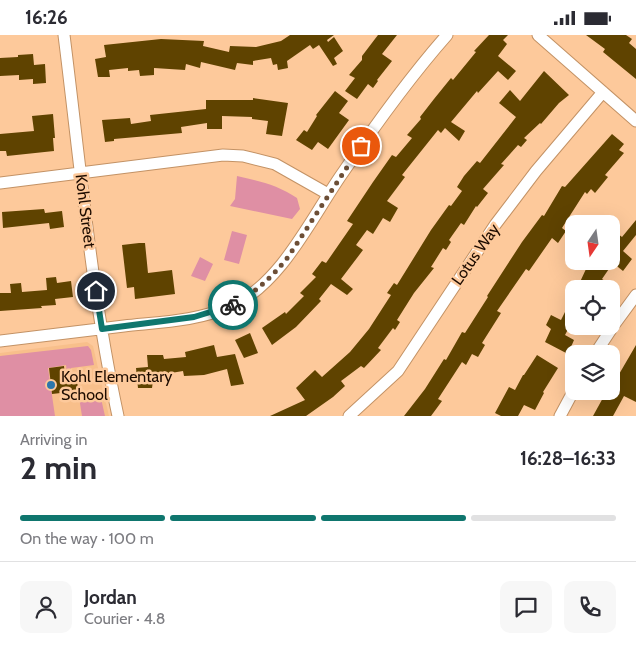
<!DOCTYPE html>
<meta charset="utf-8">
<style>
:root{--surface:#fff;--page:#f7f7f7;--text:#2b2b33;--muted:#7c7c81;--line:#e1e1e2;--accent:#0f766e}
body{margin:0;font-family:Cabin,sans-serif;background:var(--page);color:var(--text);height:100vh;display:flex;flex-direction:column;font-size:19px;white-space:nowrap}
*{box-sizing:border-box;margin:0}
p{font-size:16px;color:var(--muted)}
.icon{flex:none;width:28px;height:28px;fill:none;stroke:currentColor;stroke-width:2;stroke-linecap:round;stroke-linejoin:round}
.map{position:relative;height:381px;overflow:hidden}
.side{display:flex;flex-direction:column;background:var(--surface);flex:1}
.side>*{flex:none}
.needle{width:32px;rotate:193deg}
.controls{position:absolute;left:565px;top:180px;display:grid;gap:10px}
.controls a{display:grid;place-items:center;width:55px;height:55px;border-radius:10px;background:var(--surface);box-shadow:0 5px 20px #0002;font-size:25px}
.pin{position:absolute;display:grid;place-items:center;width:42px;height:42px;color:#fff;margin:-21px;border:2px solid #fff;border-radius:50%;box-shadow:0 1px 5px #0007}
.courier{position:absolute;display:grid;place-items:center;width:50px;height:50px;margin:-25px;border:4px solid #0f766e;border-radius:50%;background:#fff;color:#222;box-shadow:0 1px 6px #0007}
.head em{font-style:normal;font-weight:800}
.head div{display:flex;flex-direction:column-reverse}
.head{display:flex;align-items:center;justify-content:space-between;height:85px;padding:0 20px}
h1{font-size:32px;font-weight:800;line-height:38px}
.bar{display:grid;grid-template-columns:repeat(4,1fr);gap:8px 5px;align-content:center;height:60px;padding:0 20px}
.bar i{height:6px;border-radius:4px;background:var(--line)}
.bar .on{background:var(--accent)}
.bar p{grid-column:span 4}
.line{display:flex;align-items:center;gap:12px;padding:0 20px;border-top:1px solid var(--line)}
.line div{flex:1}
.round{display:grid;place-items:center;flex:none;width:52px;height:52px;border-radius:10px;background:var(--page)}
.status{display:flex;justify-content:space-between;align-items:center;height:35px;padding:0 25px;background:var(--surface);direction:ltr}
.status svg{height:14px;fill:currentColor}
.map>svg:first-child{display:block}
.built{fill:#f8bf8b}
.green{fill:#df8fa4}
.building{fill:#5f4300}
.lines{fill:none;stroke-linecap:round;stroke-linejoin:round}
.street-casing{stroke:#c39265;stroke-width:13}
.street{stroke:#fff;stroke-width:11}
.done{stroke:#6c4e36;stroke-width:5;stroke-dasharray:0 9}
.route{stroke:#0f766e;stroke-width:6}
.poi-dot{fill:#2d77ab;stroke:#fdc99b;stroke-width:2}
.labels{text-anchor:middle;stroke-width:5;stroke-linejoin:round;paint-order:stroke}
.street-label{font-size:16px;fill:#1e0c00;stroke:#fdc99b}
.poi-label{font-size:16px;fill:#1e0c00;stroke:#fdc99b;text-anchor:start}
</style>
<div class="status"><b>16:26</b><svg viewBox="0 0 49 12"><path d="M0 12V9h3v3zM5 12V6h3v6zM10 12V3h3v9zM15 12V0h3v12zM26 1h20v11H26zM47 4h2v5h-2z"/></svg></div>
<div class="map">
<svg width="636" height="381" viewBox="0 0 636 381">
<rect width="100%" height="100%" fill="#fdc99b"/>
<!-- built -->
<path class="built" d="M87,307L93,311L109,381H0V318Z"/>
<!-- green -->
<path class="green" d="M237,141C259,146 278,150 297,163L300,174L292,184L230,171L235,164Z
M232,196L247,200L239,229L224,225Z
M200,222L213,229L205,246L191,241Z
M88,311L91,315L94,330L71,333V338H67L66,330L48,333L55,381H0V321Z
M100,359L105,381H82L79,362Z"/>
<!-- building -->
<path class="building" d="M290,0H334L327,5L328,7L334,2L343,16L334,23L337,29L333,31L319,10L313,14L310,10L287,26L288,33L278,35L277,29L273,30L271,23L253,26V30L237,28L235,35L201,27L200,33L186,29L185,35L154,33V40L140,41L139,35L128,36V33L109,35L110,42H98L95,24L106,22L104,10L161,4L204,6L203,11L229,17L230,11L256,12L281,6Z
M378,0H397L382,19L392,26L377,45L378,46L373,53L368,49L357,64L345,56L355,43L349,40L362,25V21Z
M489,0H508L503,5L507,9L498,21L516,36L508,45L498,36L478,58L477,56L451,87L465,96L459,106L445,93L441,98L438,95L402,140L405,142L387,166L398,173L390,187L383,183L373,199L367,195L356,210L363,215L341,244L353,254L347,260L331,249L319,264L321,266L296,292L272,310L262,293L285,277L286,279L304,261L300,258L316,242L312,239L322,226L326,228L353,189L347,186L373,147L392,120L396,122L412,103L407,100L421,84L420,82L434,64L451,43L453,45L476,17L474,16Z
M586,0H626L632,4L629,8L636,14V44L603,17L605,14Z
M33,19L34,30L45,29L46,48L33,49V44L19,45V40L0,41V23L18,22V20Z
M544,36L569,60L559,68L541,89L540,88L524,103L527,105L521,112L518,110L501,129L504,130L483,154L488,158L477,172L476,171L464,190L461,188L449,205L451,207L446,215L443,213L431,232L434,233L414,258L397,285L400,287L395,295L393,293L378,313L381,315L364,333L361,331L341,346L345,351L333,362L306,381H270L305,365L296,353L315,335L322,342L350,317L369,294L391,260L387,258L394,248L397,250L431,195L449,170L451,171L462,156L457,152L464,141L477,126L480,128L516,82L499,68L510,55L520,66Z
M335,56L348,66L339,78L349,85L328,114L318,107L312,115L296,105L304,95L307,97L317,81L316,80Z
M253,63L288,68L282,101L266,99L268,86L252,84V82L222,81V94H207V88L181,92L182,98L114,104V106L105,107L102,85L130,83L131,89L151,86L150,80L206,74V65H253Z
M53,79L55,103H53L54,116L7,121L6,116H0V99L34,96L32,81Z
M612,99L624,109L619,115L624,118L605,140L608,142L595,158L591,154L587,159L585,157L562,193L566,196L558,208L552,203L529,236L526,234L497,276L501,278L482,308L485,310L478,322L472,319L466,330L462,327L438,364L442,366L431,381H404L425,354L444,324L446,325L462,297L465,298L488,262L487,261L522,207L542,180L544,181L562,151L565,152Z
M44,174L45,178L62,176L64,192L50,194L49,188L3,193L2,177Z
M636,185V200L623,216L632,224L623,236L613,228L602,244L617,254H589L580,247L586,234L585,233L589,226H611V208L618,199L622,202Z
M139,208H145L148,238L172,235L175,259L135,264L134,252L127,253L122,210Z
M56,242L57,248L71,246L73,262L55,264L56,270L41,271L42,273L0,276V258H11L10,249L21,248L22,257L47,255L46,243Z
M574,259V283L565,300L574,305L568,319L545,307L551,294L546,290L551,280L561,285Z
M250,298L258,318L244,323L235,305Z
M214,310L217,322L235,319L244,349L231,351L227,334L204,340L184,341L183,336L165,339V345L153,346L152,353H138L136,333L148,332L147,320H163L164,324L186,322L185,317Z
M636,310V367L624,361L613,381H593L604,361L606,362L609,356H611V353Z
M537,320L558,333L543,357L544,358L535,375L524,370L518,381H501L495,378L509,352L515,355L523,340H524Z
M64,331L65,343L77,342L78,356L52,359L49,333Z"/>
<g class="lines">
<defs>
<path id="street" d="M64,0C80,127 91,256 118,381
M538,0L636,86
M0,148L223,120L243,121L275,129L328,159
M0,306C41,301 83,296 124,291C160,287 198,286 232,271C283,247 312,181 344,136C376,89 409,43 447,0
M595,319L614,290L636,260
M349,381L398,336L495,190L536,136L603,57
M560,381L574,355"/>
</defs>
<!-- street casing -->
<use href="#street" class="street-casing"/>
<!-- street -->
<use href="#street" class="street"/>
</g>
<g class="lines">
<!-- done -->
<path class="done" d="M233,270C256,257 272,242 288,222L361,111"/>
<!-- route -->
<path class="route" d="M96,256L102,294L194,282L233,270"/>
</g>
<!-- markers -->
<circle class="poi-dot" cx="51" cy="350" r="5"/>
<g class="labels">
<!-- street labels -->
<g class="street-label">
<text transform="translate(86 176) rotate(83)" y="6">Kohl Street</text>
<text transform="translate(475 219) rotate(-55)" y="6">Lotus Way</text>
</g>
<!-- poi labels -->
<g class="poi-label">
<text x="61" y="347">Kohl Elementary<tspan x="61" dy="18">School</tspan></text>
</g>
</g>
</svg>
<div class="controls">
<a><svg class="needle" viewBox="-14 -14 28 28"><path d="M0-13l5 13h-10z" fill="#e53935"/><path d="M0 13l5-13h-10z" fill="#7c7c81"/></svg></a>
<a><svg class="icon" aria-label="locate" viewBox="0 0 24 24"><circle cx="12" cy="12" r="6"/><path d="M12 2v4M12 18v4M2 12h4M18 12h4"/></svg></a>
<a><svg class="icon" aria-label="layers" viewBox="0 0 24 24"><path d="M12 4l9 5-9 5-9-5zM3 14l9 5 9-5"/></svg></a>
</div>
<div class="pin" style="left:361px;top:111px;background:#ea580c"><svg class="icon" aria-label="bag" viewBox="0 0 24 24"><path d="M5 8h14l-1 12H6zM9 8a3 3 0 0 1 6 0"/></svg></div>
<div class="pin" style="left:96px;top:256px;background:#1f2937"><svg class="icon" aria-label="home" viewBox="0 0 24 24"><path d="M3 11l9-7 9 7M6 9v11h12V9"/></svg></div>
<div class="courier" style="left:233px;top:270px"><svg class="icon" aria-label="bike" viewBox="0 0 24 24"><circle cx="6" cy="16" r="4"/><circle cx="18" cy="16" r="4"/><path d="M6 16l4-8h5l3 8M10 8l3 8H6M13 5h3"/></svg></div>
</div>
<section class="side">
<div class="head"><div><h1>2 min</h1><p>Arriving in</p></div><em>16:28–16:33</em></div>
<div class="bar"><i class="on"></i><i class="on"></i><i class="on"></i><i></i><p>On the way · 100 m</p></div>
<div class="line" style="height:90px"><a class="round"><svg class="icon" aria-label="person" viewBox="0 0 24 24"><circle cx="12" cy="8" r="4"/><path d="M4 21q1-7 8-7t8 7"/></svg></a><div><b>Jordan</b><p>Courier · 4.8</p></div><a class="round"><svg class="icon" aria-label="chat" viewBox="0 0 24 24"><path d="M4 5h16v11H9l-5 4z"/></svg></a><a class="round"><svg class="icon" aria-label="phone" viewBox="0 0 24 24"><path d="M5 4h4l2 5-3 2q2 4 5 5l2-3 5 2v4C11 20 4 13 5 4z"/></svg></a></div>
</section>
